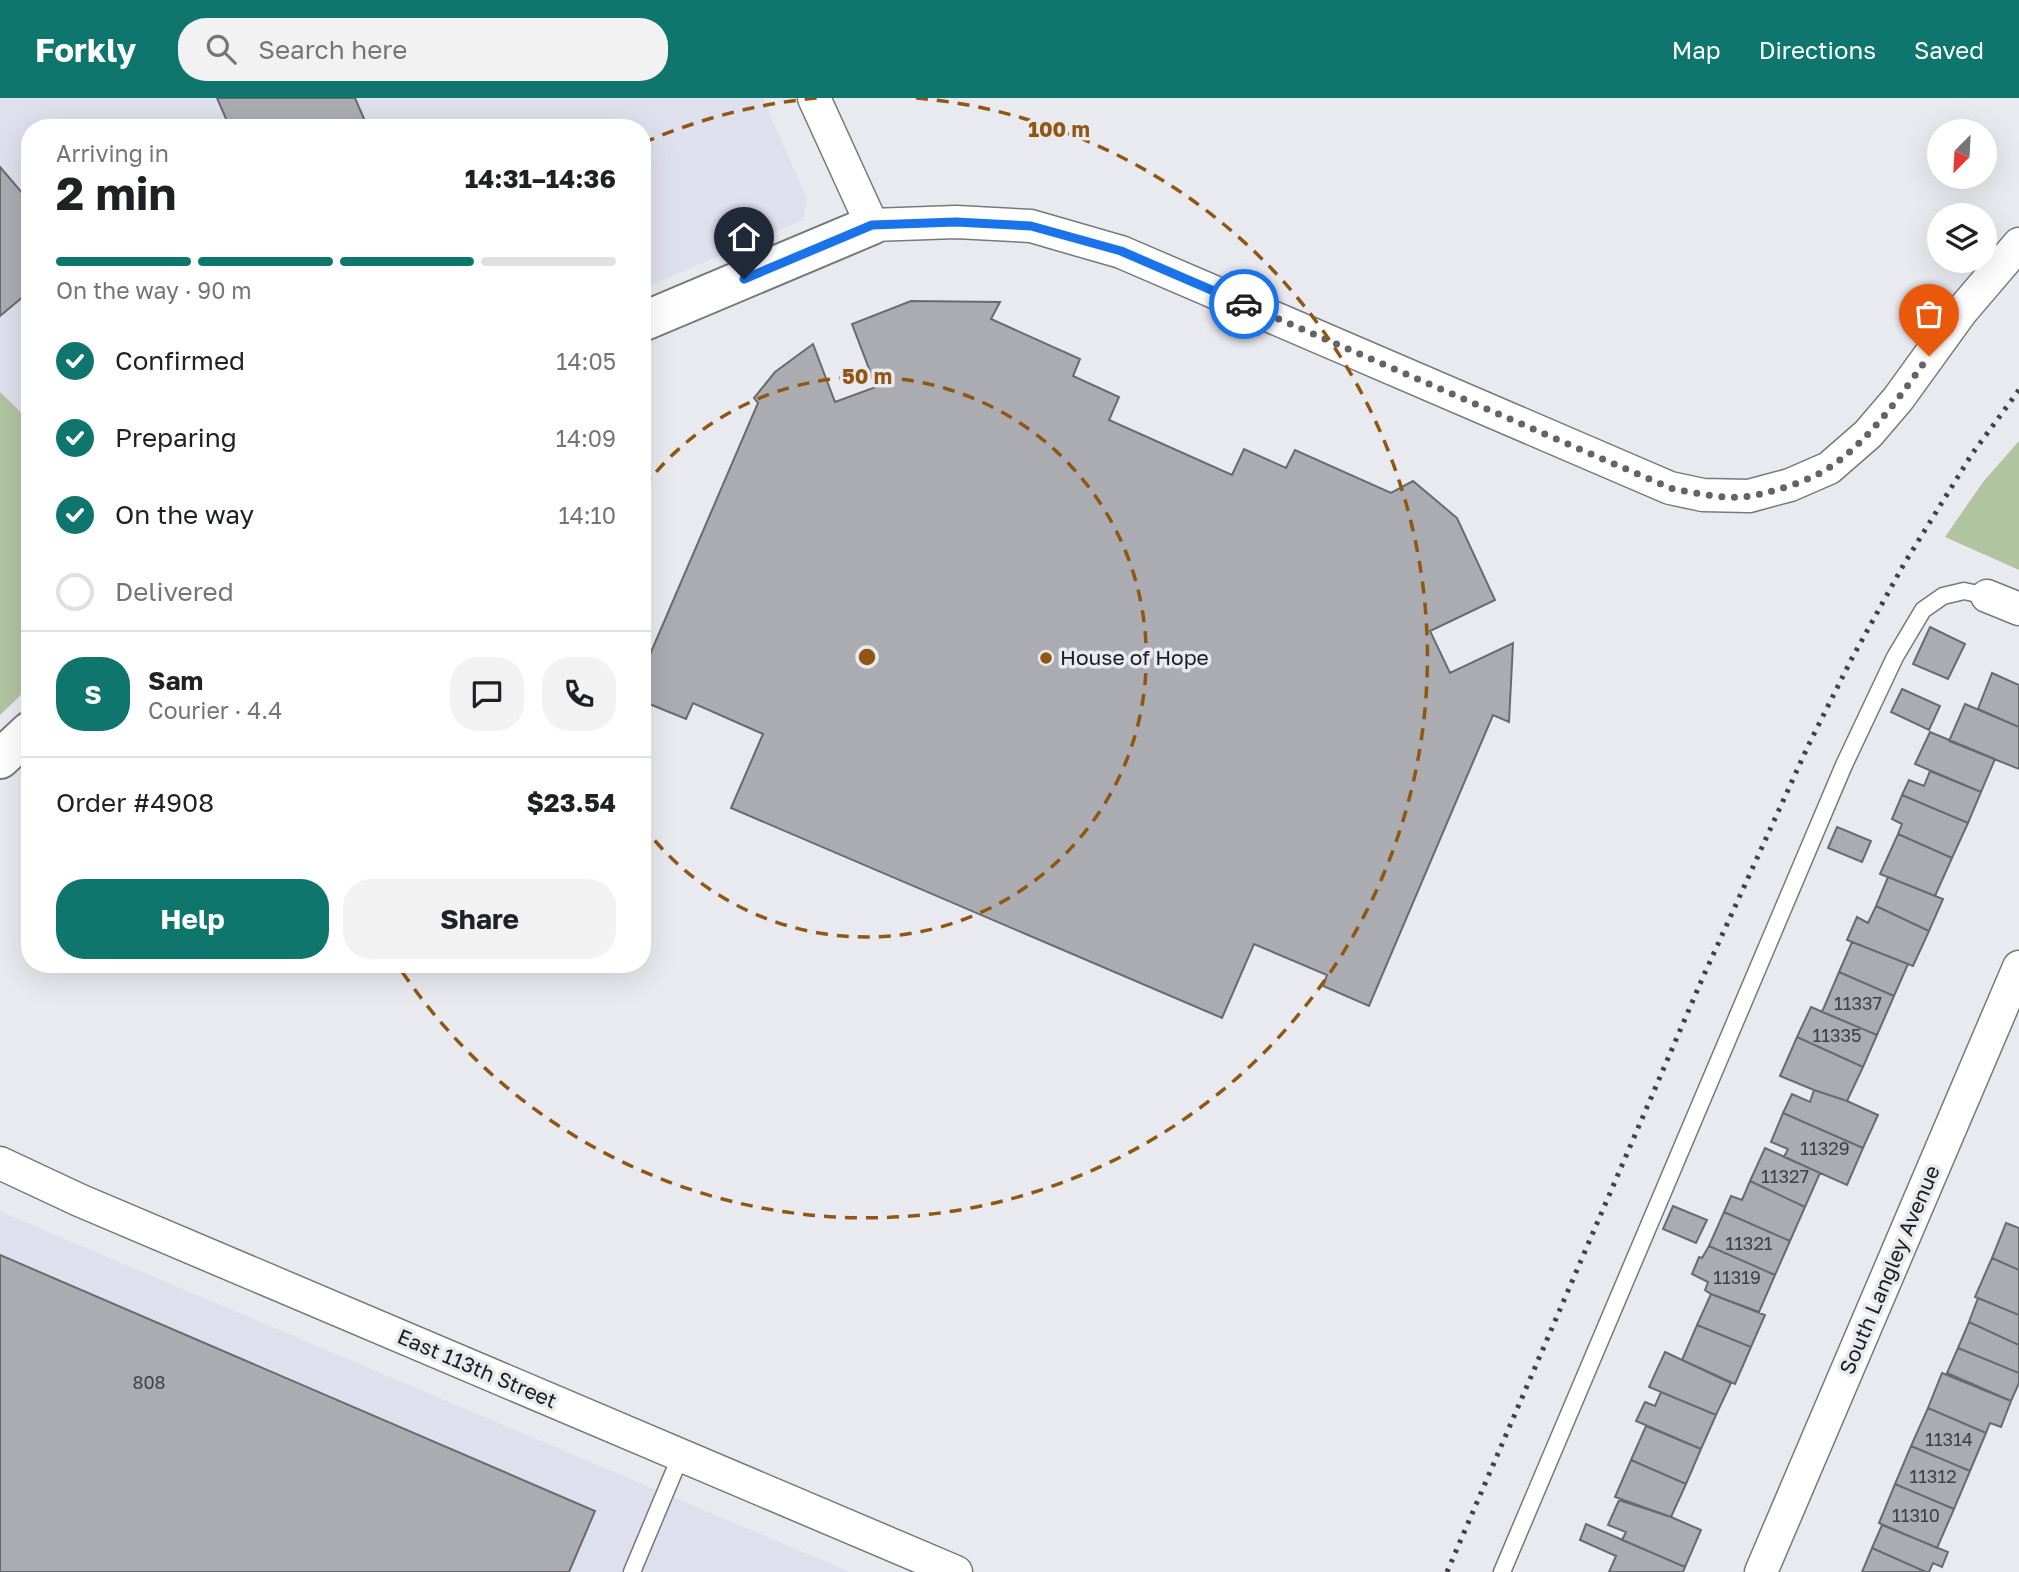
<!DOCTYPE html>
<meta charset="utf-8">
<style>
:root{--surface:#fff;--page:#f2f2f2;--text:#202124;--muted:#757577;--line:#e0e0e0;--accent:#0f766e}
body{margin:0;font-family:"Golos Text",sans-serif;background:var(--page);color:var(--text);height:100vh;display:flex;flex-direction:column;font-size:26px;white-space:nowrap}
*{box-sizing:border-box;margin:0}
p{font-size:23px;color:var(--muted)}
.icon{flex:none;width:38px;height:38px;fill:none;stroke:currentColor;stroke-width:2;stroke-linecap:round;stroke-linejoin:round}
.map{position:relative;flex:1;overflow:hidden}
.details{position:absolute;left:21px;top:21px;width:630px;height:854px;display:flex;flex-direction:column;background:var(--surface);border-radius:28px;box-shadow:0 7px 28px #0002}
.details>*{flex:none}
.needle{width:46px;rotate:204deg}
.controls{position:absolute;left:1927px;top:21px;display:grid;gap:14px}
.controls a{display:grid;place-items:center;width:70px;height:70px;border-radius:50%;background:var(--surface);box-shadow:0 7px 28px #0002;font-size:35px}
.pin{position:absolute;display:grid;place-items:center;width:60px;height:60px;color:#fff;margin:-72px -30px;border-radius:50% 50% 50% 0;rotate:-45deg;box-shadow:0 0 7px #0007}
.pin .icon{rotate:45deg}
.courier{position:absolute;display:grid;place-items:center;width:70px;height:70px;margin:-35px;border:5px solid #1a73e8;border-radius:50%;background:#fff;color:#222;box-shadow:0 2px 9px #0007}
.headline em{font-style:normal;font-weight:700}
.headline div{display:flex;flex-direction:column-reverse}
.headline{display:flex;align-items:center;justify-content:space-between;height:119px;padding:0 35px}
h1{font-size:46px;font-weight:700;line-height:52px}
.bar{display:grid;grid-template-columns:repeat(4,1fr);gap:10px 7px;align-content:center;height:84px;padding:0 35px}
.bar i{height:9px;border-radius:5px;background:var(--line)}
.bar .current{background:var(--accent)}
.bar p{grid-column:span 4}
.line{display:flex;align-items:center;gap:18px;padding:0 35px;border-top:2px solid var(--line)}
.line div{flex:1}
.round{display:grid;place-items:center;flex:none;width:74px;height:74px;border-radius:28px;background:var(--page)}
ol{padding:0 35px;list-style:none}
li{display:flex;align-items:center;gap:21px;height:77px}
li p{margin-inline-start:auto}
li .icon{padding:7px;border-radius:50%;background:var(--accent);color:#fff;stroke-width:4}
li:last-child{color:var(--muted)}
li i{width:38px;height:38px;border:4px solid var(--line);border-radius:50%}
.primary-button{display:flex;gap:14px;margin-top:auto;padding:14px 35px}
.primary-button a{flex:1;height:80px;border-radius:28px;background:var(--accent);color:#fff;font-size:28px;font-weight:700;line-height:80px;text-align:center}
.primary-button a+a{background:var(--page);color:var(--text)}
header{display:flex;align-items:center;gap:42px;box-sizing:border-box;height:98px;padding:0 35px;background:var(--accent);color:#fff}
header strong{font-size:33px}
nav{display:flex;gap:38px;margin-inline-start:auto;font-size:24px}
.search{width:490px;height:63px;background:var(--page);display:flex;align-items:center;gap:18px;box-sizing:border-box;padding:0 24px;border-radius:28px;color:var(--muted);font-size:26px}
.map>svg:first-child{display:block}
.built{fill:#dfe0ed}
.green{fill:#b1c4a0}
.building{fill:#abacb1;stroke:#696a6e;stroke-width:2}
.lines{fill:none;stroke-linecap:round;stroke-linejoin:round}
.lane-casing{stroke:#77787c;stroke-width:19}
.street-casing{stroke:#77787c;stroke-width:35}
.secondary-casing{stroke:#77787c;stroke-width:42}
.lane{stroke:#fff;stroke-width:16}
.street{stroke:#fff;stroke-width:32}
.secondary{stroke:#fff;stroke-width:38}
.rail{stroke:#424244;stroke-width:5;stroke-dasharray:3.5 7;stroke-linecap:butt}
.done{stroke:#646467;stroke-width:7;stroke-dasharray:0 12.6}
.route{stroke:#1a73e8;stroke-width:9}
.ring{fill:none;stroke:#905612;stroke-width:3.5;stroke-dasharray:12 9}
.poi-dot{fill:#905612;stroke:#e9eaef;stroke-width:2.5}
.labels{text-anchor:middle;stroke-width:7;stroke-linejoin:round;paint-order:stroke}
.number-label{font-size:18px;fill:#404043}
.poi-label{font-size:21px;fill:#1c1c1e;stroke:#e9eaef;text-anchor:start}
.street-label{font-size:21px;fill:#1c1c1e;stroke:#e9eaef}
.centre{fill:#905612;stroke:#e9eaef;stroke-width:3.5}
.ring-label{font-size:21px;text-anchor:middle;font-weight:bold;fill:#905612;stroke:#e9eaef;stroke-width:7;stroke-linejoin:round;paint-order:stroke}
</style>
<header>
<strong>Forkly</strong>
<div class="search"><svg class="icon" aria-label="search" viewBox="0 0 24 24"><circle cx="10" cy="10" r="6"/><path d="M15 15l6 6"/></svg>Search here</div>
<nav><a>Map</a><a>Directions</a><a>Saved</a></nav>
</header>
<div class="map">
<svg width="2019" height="1474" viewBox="0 0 2019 1474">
<rect width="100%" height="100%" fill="#e9eaef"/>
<!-- built -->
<path class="built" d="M0,0H763L807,101L803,122L642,191V30H30V323L0,294Z
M0,1113L6,1116L850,1474H0Z"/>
<!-- green -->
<path class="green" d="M0,294L30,323V588L0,617Z
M2019,343V472L1945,439L1983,384Z"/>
<!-- building -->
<path class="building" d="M217,0H355L368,30H230Z
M0,69L30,104V193L0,218Z
M911,203L1000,204L991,221L1080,261L1073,278L1119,299L1109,322L1232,377L1244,351L1286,370L1295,352L1391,395L1413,383L1457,420L1495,502L1430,533L1450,575L1513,545L1509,624L1493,617L1369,908L1323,888L1327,877L1254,846L1222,920L731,710L763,636L693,605L686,621L642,603V575L758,305L754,300L775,274L813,246L835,304L876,289L852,226Z
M1930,529L1965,546L1948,581L1913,566Z
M1992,575L2019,587V629L1978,611Z
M1902,591L1940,608L1929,632L1891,614Z
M1965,606L2019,629V671L1949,643Z
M1930,634L1995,661L1981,694L1915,666Z
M1930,673L1981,694L1968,725L1902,697L1909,682L1924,688Z
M1902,697L1968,725L1952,760L1898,736L1902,726L1892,721Z
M1837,729L1871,743L1862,764L1828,750Z
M1898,736L1952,760L1935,798L1880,776Z
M1888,779L1943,801L1929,833L1876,808Z
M1876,808L1929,833L1913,868L1847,842L1857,819L1868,825Z
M1852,844L1908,866L1894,898L1839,874Z
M1839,874L1894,898L1877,937L1822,914Z
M1811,909L1877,937L1863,969L1797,939Z
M1797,939L1863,969L1847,1003L1814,992L1780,978Z
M1814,992L1847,1003L1878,1017L1863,1050L1783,1015L1792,996L1810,1004Z
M1783,1015L1863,1050L1847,1087L1784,1059L1788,1051L1771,1044Z
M1765,1050L1820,1075L1805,1109L1750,1083Z
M1750,1083L1805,1109L1790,1143L1724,1114L1731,1098L1742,1102Z
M1673,1108L1707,1122L1696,1145L1663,1131Z
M1724,1114L1790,1143L1775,1177L1709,1148Z
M2006,1125L2019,1130V1172L1992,1160Z
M1709,1148L1775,1177L1759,1214L1711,1196L1705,1192L1708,1184L1692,1176L1699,1159L1702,1160Z
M0,1157L595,1413L569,1474H0Z
M1992,1160L2019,1172V1217L1975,1199Z
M1711,1196L1765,1217L1751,1249L1697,1227Z
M1978,1200L2019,1217V1247L1969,1224Z
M1969,1224L2019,1247V1275L1958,1250Z
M1697,1227L1751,1249L1735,1286L1682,1262Z
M1958,1250L2019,1275V1285L2011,1303L1947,1275Z
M1665,1254L1731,1285L1716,1317L1649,1289Z
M1942,1275L2011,1303L2001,1329L1990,1325L1986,1335L1928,1310Z
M1661,1294L1716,1317L1701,1351L1636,1323L1645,1304L1655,1308Z
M1928,1310L1986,1335L1970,1373L1911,1348Z
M1646,1328L1701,1351L1686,1386L1631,1362Z
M1911,1348L1970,1373L1954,1411L1895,1386Z
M1631,1362L1686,1386L1671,1419L1615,1399Z
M1895,1386L1954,1411L1937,1450L1879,1425Z
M1619,1402L1671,1419L1701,1432L1685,1469L1622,1442L1626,1434L1608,1427Z
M1586,1426L1685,1469L1683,1474H1609L1616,1458L1580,1442Z
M1882,1427L1948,1454L1942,1469L1933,1465L1929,1474H1926L1872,1450Z
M1872,1450L1926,1474H1862Z"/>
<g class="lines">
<defs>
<path id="lane" d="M632,1474L681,1357
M1502,1474L1844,667L1895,559L1923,512L1943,498L1964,493L1987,498"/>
<path id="street" d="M814,0L872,127L956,124L1031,128L1121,154L1670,390L1703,397L1749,398L1790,387L1829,370L1868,336L1898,301L1961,214L2019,146
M1987,498L2019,511
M0,1065L79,1102L956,1474
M1761,1474L2019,869"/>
<path id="secondary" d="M642,224L872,127
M0,661L30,633"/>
</defs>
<!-- lane casing -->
<use href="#lane" class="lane-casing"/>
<!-- street casing -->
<use href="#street" class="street-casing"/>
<!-- secondary casing -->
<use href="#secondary" class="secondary-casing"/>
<!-- lane -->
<use href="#lane" class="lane"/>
<!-- street -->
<use href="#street" class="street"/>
<!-- secondary -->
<use href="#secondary" class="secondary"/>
<!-- rail -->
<path class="rail" d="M1447,1474L1703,879L1808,648L1851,562L1904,466L1972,356L2019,292"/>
</g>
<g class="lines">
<!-- done -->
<path class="done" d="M1244,206L1670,390C1695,395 1724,402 1750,398C1771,395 1812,382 1830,369C1870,342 1901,297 1929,258"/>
<!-- route -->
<path class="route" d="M744,181L872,127L956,124L1031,128L1121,153L1244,206"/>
</g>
<!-- distance rings -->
<g class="ring">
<path d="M643 390A280 280 0 1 1 643 728"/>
<path d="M643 45A561 561 0 0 1 818 0M916 0A561 561 0 1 1 399 869"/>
</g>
<!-- markers -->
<circle class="poi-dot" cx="1046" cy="560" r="7"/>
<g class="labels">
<!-- number labels -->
<g class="number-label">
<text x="1858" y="912">11337</text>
<text x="1837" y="944">11335</text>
<text x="1825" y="1057">11329</text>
<text x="1785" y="1085">11327</text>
<text x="1749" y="1152">11321</text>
<text x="1737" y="1186">11319</text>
<text x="149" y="1291">808</text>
<text x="1949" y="1348">11314</text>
<text x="1933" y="1385">11312</text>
<text x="1916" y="1424">11310</text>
</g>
<!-- poi labels -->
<g class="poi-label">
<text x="1060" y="567">House of Hope</text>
</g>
<!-- street labels -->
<g class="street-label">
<text transform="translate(1890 1172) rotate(-67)" y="7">South Langley Avenue</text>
<text transform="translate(477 1271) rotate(23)" y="7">East 113th Street</text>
</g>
</g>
<circle cx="867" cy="559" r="10" class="centre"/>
<g class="ring-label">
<text x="1059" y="39">100 m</text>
<text x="867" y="286">50 m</text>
</g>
</svg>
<div class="controls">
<a><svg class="needle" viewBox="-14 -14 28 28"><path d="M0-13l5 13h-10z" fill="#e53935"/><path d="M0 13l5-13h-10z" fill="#757577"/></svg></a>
<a><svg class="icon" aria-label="layers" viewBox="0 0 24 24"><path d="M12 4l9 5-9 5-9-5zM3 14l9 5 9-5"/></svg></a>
</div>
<div class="pin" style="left:1929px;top:258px;background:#ea580c"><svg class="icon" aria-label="bag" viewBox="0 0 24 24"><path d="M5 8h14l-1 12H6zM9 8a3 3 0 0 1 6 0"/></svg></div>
<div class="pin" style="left:744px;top:181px;background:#1f2937"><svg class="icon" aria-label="home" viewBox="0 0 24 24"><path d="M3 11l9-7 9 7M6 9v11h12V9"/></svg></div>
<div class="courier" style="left:1244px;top:206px"><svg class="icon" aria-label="car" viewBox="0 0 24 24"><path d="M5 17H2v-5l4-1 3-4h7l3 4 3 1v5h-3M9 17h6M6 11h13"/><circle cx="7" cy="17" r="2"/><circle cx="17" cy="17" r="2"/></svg></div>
<section class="details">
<div class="headline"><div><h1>2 min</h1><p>Arriving in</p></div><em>14:31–14:36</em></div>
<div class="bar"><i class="current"></i><i class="current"></i><i class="current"></i><i></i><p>On the way · 90 m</p></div>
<ol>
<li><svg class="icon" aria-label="check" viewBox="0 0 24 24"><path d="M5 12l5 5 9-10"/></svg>Confirmed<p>14:05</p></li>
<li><svg class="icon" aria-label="check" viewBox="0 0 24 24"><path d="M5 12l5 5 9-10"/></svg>Preparing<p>14:09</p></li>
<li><svg class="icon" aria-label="check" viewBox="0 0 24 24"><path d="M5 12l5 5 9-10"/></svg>On the way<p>14:10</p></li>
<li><i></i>Delivered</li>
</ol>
<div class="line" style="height:126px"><b class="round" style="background:var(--accent);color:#fff">S</b><div><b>Sam</b><p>Courier · 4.4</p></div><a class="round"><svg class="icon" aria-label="chat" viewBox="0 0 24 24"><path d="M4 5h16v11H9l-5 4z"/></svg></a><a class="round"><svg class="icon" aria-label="phone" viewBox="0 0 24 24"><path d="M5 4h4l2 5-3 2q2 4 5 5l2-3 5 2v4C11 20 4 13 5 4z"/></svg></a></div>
<div class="line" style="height:91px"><div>Order #4908</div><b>$23.54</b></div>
<div class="primary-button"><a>Help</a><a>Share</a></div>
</section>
</div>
